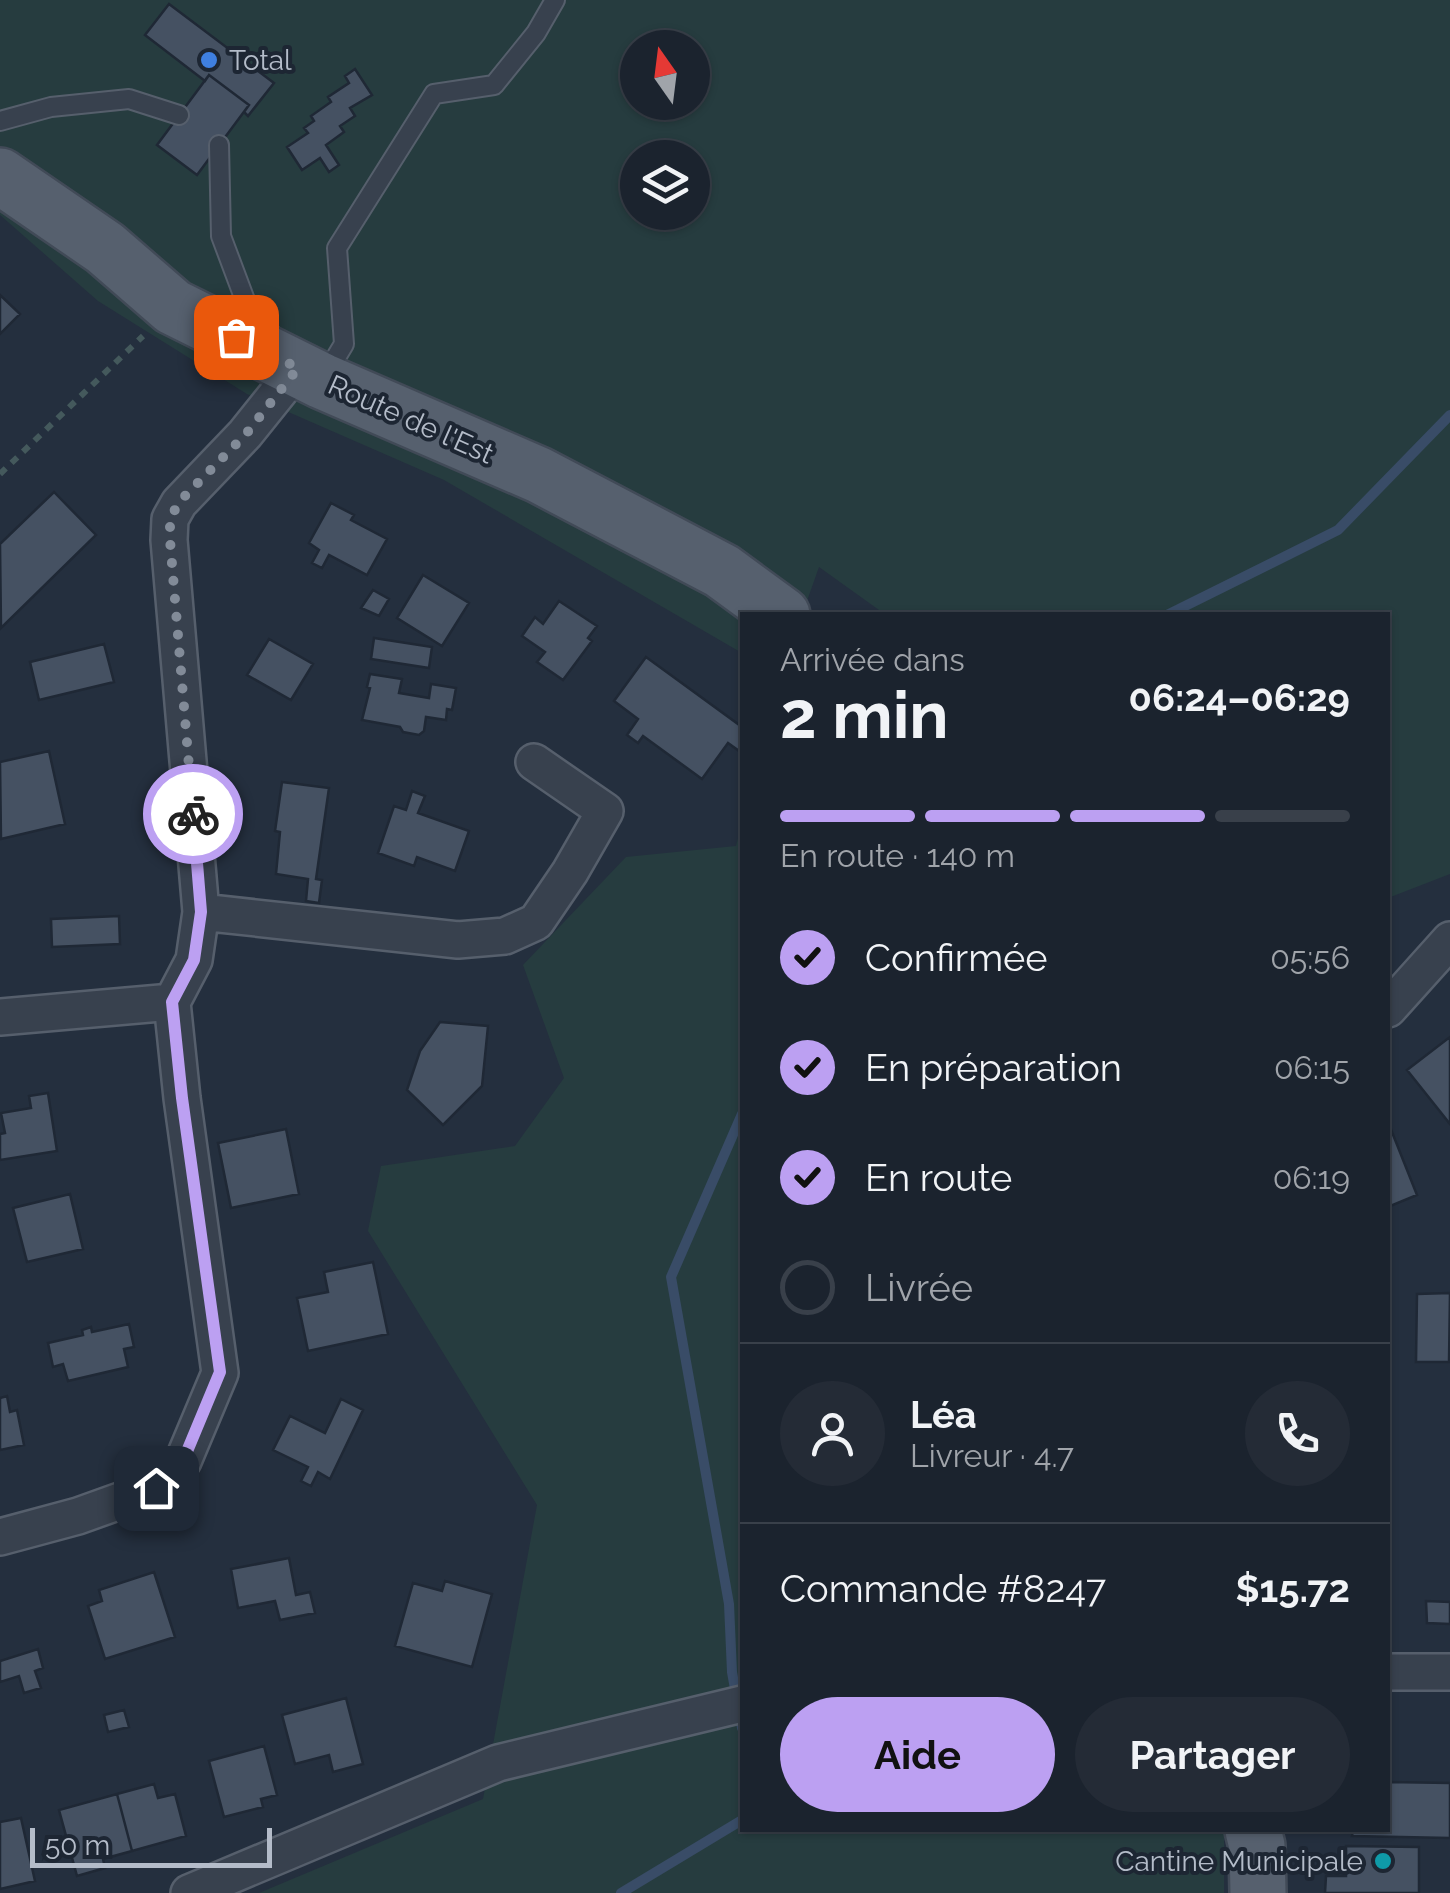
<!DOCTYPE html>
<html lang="fr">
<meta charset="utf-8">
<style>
:root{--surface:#1b232e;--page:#242b36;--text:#f1f3f6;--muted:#a0a4aa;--line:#39404a;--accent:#bca0f2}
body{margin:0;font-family:Raleway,sans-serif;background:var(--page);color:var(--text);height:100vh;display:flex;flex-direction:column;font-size:38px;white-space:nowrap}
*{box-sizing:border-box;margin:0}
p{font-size:32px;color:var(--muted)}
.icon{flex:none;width:55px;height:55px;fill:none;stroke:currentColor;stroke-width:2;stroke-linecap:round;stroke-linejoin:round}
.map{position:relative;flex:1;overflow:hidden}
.drawer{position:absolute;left:740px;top:612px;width:650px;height:1220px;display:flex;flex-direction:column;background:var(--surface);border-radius:0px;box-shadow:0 2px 8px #0004,0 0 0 2px var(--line)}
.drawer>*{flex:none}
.needle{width:65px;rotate:346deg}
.buttons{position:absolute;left:620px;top:30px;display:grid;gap:20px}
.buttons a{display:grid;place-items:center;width:90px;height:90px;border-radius:50%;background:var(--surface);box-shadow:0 2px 8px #0004,0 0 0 2px var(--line);font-size:50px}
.scale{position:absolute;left:30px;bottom:25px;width:242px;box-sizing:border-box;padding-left:10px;border:5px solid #b4bcc9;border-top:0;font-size:28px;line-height:35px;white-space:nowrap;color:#b4bcc9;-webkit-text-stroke:8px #1d2633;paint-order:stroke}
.pin{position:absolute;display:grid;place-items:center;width:85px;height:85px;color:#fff;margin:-42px;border-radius:20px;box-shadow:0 5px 15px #0006}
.courier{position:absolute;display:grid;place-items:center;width:100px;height:100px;margin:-50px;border:8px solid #bca0f2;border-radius:50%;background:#fff;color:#222;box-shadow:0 2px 12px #0007}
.headline em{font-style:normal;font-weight:700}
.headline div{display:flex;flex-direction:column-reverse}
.headline{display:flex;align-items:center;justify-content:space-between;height:170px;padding:0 40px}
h1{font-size:65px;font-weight:700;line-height:75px}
.bar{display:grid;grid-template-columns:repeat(4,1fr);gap:15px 10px;align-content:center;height:120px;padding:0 40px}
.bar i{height:12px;border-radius:8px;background:var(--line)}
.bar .active{background:var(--accent)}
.bar p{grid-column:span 4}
.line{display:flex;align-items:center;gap:25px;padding:0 40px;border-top:2px solid var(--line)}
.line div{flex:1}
.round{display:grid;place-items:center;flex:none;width:105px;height:105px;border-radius:52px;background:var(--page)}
ol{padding:0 40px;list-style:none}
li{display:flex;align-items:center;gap:30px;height:110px}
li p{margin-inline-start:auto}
li .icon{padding:10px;border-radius:50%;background:var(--accent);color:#111;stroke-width:4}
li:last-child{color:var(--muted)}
li i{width:55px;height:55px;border:5px solid var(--line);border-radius:50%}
.cta{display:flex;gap:20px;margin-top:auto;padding:20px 40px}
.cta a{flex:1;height:115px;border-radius:60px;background:var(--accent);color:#111;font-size:40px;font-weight:700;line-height:115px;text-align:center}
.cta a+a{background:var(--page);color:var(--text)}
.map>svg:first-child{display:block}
.green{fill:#263c3f;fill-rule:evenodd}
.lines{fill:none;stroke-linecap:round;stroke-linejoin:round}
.stream{stroke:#394c67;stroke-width:10}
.building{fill:#455162;stroke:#1f2835;stroke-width:2.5}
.lane-casing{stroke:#565f6c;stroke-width:22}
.street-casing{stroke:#565f6c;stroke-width:40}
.primary-casing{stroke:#414a57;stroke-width:60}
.path{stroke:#44595c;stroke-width:6;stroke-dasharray:8 8;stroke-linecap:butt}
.lane{stroke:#38414e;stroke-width:18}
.street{stroke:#38414e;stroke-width:35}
.primary{stroke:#56606e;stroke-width:55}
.done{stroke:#828b98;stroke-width:10;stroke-dasharray:0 18}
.route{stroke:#bca0f2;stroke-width:12}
.shop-dot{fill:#3f7fe0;stroke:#1d2633;stroke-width:4}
.culture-dot{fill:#0f9aa8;stroke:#1d2633;stroke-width:4}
.labels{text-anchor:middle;stroke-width:8;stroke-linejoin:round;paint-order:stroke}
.poi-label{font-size:28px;fill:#b4bcc9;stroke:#1d2633;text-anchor:start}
.street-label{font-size:28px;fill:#b4bcc9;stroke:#1d2633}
</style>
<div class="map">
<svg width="1450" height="1893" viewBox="0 0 1450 1893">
<rect width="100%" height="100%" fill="#242f3e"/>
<!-- green -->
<path class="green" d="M0,0H1450V874L1388,898V615H886L819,567L802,615H742V653L444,480L247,394L98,301L0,215ZM638,48H692V102H638ZM638,158H692V212H638Z
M742,822V1830H1224V1893H259L483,1799L537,1505L368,1231L381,1166L515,1146L564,1078L523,965L626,857L736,846Z"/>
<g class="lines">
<!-- stream -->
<path class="stream" d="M1167,615L1338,530L1450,415
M742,1114L671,1277L729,1604L732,1672L742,1728
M621,1893L742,1820"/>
</g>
<!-- building -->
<path class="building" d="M169,4L274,83L248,116L244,112L249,105L209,75L205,81L145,35Z
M355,69L372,95L350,108L355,116L340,126L344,132L326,145L339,165L329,172L320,158L302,170L287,147L308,133L304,128L314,121L311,116L331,102L328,97L349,83L345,76Z
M209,75L249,105L197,175L157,145Z
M0,295L20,314L0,334Z
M54,492L96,535L1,628L0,544Z
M331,503L354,515L351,520L387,539L367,575L329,555L322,568L312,563L319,550L309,543Z
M423,575L469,603L442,646L397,618Z
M373,590L389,599L379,616L361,608Z
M559,601L597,626L588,638L592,641L563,680L537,662L545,652L522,636L535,617L543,624Z
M374,638L432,647L429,668L371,659Z
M269,639L313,664L291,700L247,675Z
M104,644L114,682L39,700L30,662Z
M646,657L742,727V753L728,743L702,779L643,736L638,743L627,735L638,719L614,701Z
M370,674L402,679L399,693L429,698L431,684L456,688L452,710L447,709L446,720L426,717L424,731L419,735L403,732L400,727L362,720L370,688L367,687Z
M49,751L65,824L1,839L0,762Z
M282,782L329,788L316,879L322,880L319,903L306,901L308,879L276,874L280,832L275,831Z
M412,791L425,796L418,813L469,831L455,871L417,857L414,866L378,853L394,806L406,810Z
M119,916L120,944L52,947L51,919Z
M440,1022L488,1026L482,1086L443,1125L407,1090L420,1051Z
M1450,1037V1124L1407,1070Z
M48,1093L57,1151L0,1160V1134L5,1133L1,1113L31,1108L29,1096Z
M1388,1122L1417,1195L1388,1207Z
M286,1129L299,1194L231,1208L218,1143Z
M70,1194L83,1249L27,1262L13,1208Z
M373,1262L388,1334L308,1351L297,1298L328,1292L324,1272Z
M1450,1293L1449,1362H1416L1417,1294Z
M129,1324L134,1347L124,1349L128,1367L68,1381L63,1364L53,1367L48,1343L83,1335L82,1330L91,1327L92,1332Z
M7,1396L10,1412L17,1410L24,1445L0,1450V1398Z
M341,1399L363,1410L330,1479L318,1472L311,1486L301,1481L308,1467L273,1450L290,1416L325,1433Z
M289,1558L296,1595L310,1592L315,1613L280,1620L275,1601L238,1608L231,1569Z
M154,1572L175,1637L105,1659L88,1606L102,1601L99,1590Z
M445,1581L492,1594L472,1667L395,1646L413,1583L442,1591Z
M1426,1601L1450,1602V1624L1427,1623Z
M38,1649L43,1668L35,1671L41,1688L24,1693L19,1676L0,1682V1661Z
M346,1698L363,1764L333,1772L329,1755L295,1764L282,1715Z
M124,1710L129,1727L108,1732L104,1715Z
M264,1746L277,1795L261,1799L263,1807L224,1817L209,1761Z
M1388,1782L1450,1783V1838L1352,1836L1353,1830H1388Z
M154,1784L158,1798L175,1794L186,1836L132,1851L117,1794Z
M117,1794L132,1851L103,1859L105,1868L77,1876L59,1810Z
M21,1818L35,1881L0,1889V1822Z
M1346,1846L1419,1847V1893H1325L1326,1876H1346Z"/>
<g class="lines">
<defs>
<path id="lane" d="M0,121L51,107L129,99L179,115
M219,145L221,236L245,300L273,336
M326,374L344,344L337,248L434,94L494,85L536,33L555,0"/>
<path id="street" d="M201,912L458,940L505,936L536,922L570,872L605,811L534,762
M1388,1009L1450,940
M0,1017L172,1002
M0,1537L78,1516L156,1488L183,1461L220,1373L182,1098L172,1002L194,960L201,912L169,540L170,519L179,503L245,434L298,368
M1388,1672H1450
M189,1893L498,1763L742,1704"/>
<path id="primary" d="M0,176L105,248L173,307L322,381L539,475L722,571L782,615
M1253,1830L1257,1846L1258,1893"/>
</defs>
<!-- lane casing -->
<use href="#lane" class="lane-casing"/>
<!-- street casing -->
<use href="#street" class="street-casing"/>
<!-- primary casing -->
<use href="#primary" class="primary-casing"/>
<!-- path -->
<path class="path" d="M0,474L143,336"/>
<!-- lane -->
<use href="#lane" class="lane"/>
<!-- street -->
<use href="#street" class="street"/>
<!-- primary -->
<use href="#primary" class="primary"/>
</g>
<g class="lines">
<!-- done -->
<path class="done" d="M193,814L170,540V519L179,502L246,434L298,368L236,337"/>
<!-- route -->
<path class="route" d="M156,1488L183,1461L220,1372L182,1098L172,1002L194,960L201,912L193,814"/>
</g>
<!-- markers -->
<circle class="shop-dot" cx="209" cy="60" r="10"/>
<circle class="culture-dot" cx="1383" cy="1861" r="10"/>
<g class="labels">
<!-- poi labels -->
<g class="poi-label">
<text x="229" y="70">Total</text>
<text x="1363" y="1871" text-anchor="end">Cantine Municipale</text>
</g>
<!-- street labels -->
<g class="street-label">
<text transform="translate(411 419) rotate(24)" y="10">Route de l'Est</text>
</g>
</g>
</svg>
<div class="buttons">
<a><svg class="needle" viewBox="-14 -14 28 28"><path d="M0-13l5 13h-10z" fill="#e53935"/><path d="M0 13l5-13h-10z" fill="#a0a4aa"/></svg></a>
<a><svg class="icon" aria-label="layers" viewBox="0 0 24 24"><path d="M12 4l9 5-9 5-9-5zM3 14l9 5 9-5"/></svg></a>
</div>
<div class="scale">50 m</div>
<div class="pin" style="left:236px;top:337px;background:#ea580c"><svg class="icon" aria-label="bag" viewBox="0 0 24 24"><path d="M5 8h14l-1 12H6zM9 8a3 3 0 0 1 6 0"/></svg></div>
<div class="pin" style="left:156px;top:1488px;background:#1f2937"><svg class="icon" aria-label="home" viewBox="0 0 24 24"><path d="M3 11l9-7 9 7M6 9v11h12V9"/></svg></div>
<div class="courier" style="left:193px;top:814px"><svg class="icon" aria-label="bike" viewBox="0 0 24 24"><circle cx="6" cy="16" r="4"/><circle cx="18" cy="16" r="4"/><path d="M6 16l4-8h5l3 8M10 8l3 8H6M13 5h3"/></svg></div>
<section class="drawer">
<div class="headline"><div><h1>2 min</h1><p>Arrivée dans</p></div><em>06:24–06:29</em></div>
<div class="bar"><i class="active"></i><i class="active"></i><i class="active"></i><i></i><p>En route · 140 m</p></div>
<ol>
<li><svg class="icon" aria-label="check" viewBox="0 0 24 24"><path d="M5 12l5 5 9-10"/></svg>Confirmée<p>05:56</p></li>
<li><svg class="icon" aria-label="check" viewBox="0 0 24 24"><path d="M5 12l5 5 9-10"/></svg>En préparation<p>06:15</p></li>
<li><svg class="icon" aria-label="check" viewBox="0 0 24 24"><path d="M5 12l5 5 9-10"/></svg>En route<p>06:19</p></li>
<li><i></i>Livrée</li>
</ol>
<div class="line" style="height:180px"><a class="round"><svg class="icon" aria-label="person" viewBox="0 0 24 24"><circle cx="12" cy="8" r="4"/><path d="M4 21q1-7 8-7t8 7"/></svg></a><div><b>Léa</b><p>Livreur · 4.7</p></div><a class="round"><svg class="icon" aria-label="phone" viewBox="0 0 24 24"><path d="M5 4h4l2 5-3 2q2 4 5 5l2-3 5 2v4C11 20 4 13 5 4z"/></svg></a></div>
<div class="line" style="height:130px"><div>Commande #8247</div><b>$15.72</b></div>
<div class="cta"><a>Aide</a><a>Partager</a></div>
</section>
</div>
